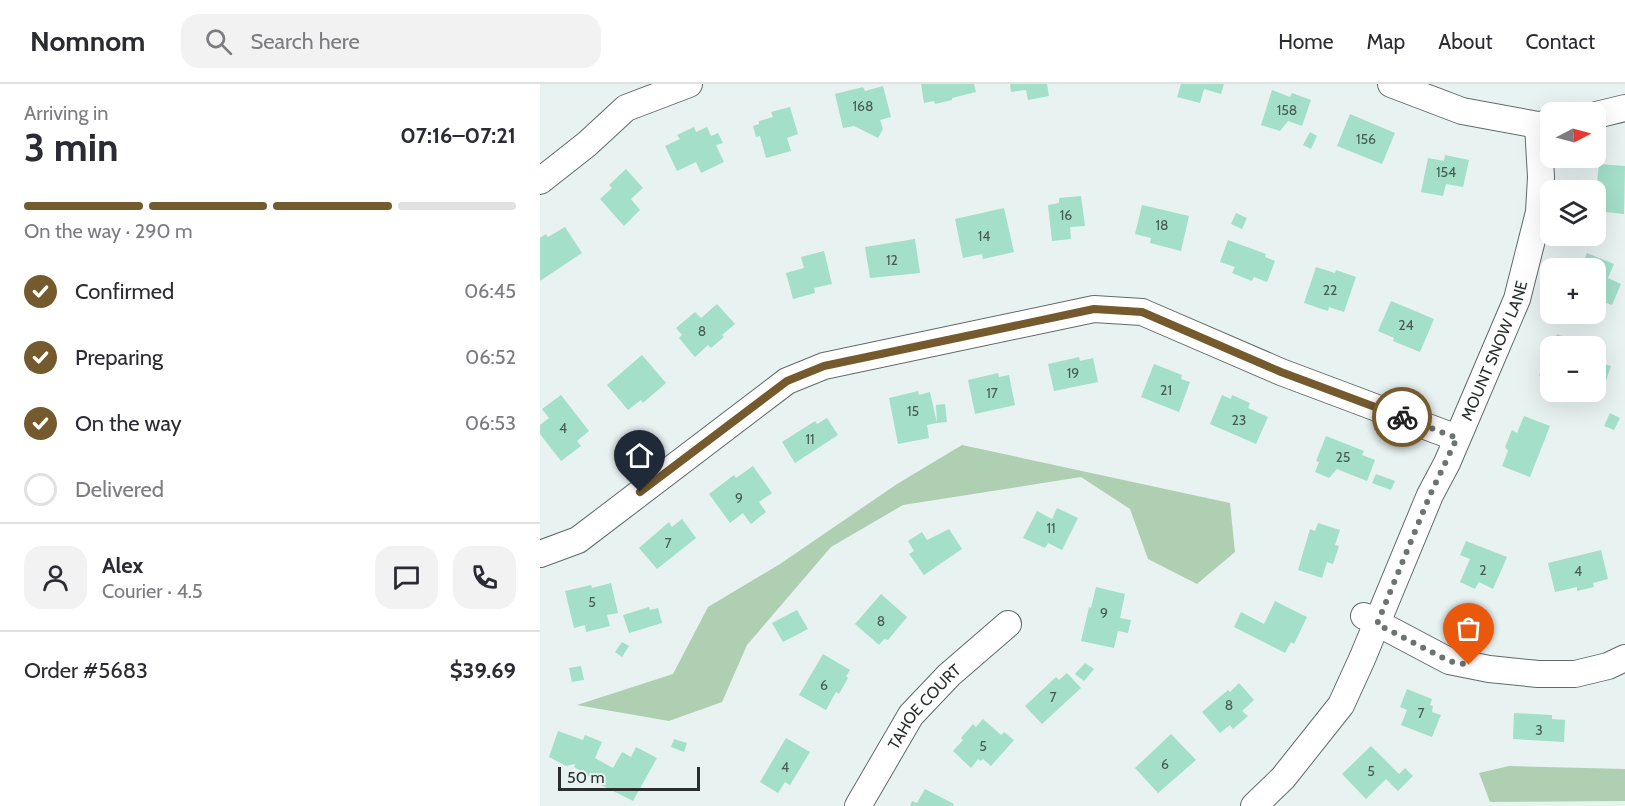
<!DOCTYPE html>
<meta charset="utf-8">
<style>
:root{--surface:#fff;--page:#f2f2f3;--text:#2b2b33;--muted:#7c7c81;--line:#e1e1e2;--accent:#745a2c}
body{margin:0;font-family:Cabin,sans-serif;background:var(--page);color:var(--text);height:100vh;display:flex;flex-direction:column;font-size:22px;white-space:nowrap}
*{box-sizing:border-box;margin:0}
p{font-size:20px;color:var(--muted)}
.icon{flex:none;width:33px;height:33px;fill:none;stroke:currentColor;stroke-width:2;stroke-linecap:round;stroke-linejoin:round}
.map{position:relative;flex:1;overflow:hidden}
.sheet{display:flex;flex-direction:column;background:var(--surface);width:540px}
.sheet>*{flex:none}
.needle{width:39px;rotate:84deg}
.fabs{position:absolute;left:1000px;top:18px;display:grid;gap:12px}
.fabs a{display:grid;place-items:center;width:66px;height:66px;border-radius:12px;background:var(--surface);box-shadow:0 6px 24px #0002;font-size:30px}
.scale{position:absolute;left:18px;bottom:15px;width:142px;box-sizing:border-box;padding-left:6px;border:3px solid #2a2e2d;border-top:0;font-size:16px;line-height:21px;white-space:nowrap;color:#2a2e2d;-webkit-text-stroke:4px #e8f2f1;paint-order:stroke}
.pin{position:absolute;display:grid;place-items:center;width:51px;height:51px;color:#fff;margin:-62px -26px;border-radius:50% 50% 50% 0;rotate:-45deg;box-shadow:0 0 6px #0007}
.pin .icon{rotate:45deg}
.courier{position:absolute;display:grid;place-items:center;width:60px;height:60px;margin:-30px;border:4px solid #745a2c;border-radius:50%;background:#fff;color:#222;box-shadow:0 2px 8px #0007}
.summary em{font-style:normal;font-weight:800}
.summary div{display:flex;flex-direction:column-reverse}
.summary{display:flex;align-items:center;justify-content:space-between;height:102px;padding:0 24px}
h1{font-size:39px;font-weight:800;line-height:45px}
.bar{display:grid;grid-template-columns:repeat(4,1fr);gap:9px 6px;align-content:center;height:72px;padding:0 24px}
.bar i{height:8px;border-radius:4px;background:var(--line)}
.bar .on{background:var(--accent)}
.bar p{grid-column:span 4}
.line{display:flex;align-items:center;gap:15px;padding:0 24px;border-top:2px solid var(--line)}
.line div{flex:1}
.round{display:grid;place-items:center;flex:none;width:63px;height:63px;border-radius:18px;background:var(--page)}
ol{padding:0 24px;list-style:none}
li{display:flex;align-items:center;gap:18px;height:66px}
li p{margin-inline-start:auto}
li .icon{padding:6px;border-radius:50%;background:var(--accent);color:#fff;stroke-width:4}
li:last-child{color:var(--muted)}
li i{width:33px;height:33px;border:3px solid var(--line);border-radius:50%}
header{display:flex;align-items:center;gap:36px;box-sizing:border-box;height:84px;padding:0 30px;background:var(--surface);border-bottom:2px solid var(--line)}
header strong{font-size:28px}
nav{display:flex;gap:33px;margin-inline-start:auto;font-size:21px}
.search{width:420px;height:54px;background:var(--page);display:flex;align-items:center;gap:15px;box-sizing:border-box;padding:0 21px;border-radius:18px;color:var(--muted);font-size:22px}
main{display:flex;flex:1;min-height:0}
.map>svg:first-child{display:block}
.green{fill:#afcfb2}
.building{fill:#a3dfc9}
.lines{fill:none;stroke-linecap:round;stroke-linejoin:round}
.minor-casing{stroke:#616a6a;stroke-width:28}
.minor{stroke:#fff;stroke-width:26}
.done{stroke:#6c7372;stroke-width:6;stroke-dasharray:0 10.8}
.route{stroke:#745a2c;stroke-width:8}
.labels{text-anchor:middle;stroke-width:6;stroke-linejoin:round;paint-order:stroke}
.number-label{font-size:14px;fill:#485a54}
.street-label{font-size:16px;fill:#2a2e2d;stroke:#e8f2f1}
</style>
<header>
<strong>Nomnom</strong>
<div class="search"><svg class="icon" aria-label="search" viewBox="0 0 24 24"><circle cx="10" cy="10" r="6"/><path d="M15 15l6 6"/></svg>Search here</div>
<nav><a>Home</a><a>Map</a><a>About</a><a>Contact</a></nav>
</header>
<main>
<section class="sheet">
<div class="summary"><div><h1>3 min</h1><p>Arriving in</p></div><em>07:16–07:21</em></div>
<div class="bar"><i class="on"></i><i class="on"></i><i class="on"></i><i></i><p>On the way · 290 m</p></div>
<ol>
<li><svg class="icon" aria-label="check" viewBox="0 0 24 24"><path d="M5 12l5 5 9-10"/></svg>Confirmed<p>06:45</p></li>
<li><svg class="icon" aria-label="check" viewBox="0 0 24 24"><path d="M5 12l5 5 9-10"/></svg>Preparing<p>06:52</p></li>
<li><svg class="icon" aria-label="check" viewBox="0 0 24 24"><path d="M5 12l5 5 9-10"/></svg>On the way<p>06:53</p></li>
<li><i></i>Delivered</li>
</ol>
<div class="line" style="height:108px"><a class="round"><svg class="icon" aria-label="person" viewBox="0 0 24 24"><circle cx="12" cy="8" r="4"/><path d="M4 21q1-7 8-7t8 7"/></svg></a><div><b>Alex</b><p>Courier · 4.5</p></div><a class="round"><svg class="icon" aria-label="chat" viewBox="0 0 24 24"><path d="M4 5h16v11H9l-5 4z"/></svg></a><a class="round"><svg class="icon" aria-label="phone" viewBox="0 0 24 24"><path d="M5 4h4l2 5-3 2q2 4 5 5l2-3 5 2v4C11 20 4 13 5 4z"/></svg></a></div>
<div class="line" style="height:78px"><div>Order #5683</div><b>$39.69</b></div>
</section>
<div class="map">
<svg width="1085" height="722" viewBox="0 0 1085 722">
<rect width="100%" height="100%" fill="#e8f2f1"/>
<!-- green -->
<path class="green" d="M422,361L690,419L695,468L657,500L608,475L590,425L541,393L363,421L291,463L207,561L182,618L129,637L37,621L133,590L168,523L240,480L357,400Z
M969,682L1085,685V717L950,718L939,689Z"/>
<!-- building -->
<path class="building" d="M381,0H434L436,8L412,14V16L395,20L394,17L384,19Z
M470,0H507L509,12L488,16L486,6L471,8Z
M641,0H684L681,10L664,5L660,19L637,13Z
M343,2L351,33L340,36L343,45L338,54L314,42L303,44L295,10L323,3L325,7Z
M732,6L750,13L752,9L771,16L762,42L748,37L740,47L721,41Z
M250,23L258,50L247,54L251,67L226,74L220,52L216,53L213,42L219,40V37L233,33L231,28Z
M810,30L855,49L842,80L797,62Z
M154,43L156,48L167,43L171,52L178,49L183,59L176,61L184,78L161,89L156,78L137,87L125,62L140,55L137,51Z
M770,48L777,52L771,65L763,61Z
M905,71L929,76L923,103L906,100L903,112L881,108L888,74L904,77Z
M1059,80L1085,82L1084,130L1056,127V106H1051L1052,98L1057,99Z
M86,85L103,104L91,115L100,126L84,142L60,115L72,104L69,101Z
M541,112L545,142L530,143L531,155L512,157L508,121L519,119V114Z
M602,121L649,132L641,167L610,159L611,154L595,150Z
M464,124L474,168L443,175L442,170L423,174L415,135Z
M696,129L707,134L702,145L691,140Z
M25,143L42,169L0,197V154L6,150L8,153Z
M375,155L380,189L330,194L325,163Z
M688,156L726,170L725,173L735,177L727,198L714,193L712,197L692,189L695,183L680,178Z
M284,167L292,200L274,204L275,209L253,215L246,189L264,184L261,173Z
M1047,169L1074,180L1068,194L1081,200L1072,221L1056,215V184H1041Z
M776,183L795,189L796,186L816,193L804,228L789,223L788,227L764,219Z
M851,217L894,235L880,268L853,257L854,254L838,247Z
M177,220L195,240L182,251L184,253L171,264L168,261L155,273L139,254L142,251L136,244L155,228L161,234Z
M1017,250L1039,259L1037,262H1011V297L999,292L1005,278L1001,276L1008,258L1013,260Z
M102,271L126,299L103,319L101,316L88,326L67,301Z
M539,273L540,277L553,274L558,298L514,307L508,280Z
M1056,278L1071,282L1065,299L1056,296Z
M614,280L642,291L641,295L650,298L639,328L601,313Z
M458,289L459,293L469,291L475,321L435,330L428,296Z
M378,307L379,311L390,308L397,339L387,341L389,354L358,360L349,314Z
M21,311L49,347L37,357L41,362L21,377L0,350V341L9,334L2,325Z
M682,311L691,315L692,311L710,319L708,324L728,333L716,360L670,340Z
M405,320L407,338L397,339L396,321Z
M1070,329L1080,334L1074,346L1064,342Z
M984,332L1010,342L990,393L962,382L968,367L965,363L972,346L977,349Z
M287,334L298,351L255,379L242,358L275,337L277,340Z
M786,352L824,367L822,371L835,376L827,397L797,385L789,394L775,388L779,378L776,377Z
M213,382L232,409L219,418L226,428L211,440L203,429L190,439L169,410L194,391L196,394Z
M836,390L855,397L851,406L832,399Z
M517,424L538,434L522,466L508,459L505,464L483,454L497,427L512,435Z
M142,435L156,454L117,485L99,464L129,438L132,443Z
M778,439L800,446L795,461L799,462L793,480L787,478L782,494L758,486L770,445L775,447Z
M409,445L422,465L384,491L369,470L374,467L368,457L382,448L387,456Z
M926,457L967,473L953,505L939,498L935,505L920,498L930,475L920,471Z
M1061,466L1068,495L1053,499L1054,503L1037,507V503L1015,508L1008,479Z
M71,499L78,529L67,531L70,542L46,548L45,541L34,544L25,507L51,501L52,504Z
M556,503L585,510L580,534L591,536L588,549L578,547L574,564L541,557L549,523L551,524Z
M341,510L367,533L348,556L344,555L339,561L315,540Z
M735,517L767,533L754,560L751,558L745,569L694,543L701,528L724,540Z
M109,523L110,526L118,524L122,539L89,549L83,531Z
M257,526L268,545L243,558L232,539Z
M82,558L89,562L82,573L75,568Z
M283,570L310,586L306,592L308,594L299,610L296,608L286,626L259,611Z
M545,579L554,585L544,597L535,590Z
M41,582L44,596L32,598L29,584Z
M527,589L541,604L502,640L485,622L516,593L519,596Z
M699,599L714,616L702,627L708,632L693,645L690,641L680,649L662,628L688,606L690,608Z
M867,605L892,615L890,621L893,622L892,628L901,631L892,653L861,641L867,626L860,623Z
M974,629L1012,631V635L1025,636L1024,658L973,655Z
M443,635L461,651L464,648L474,656L451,682L443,675L441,677L438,675L431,684L413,667L423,656L421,654L433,640L436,643Z
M18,647L43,656L45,651L62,658L55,674L73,684L82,668L91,673L96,663L117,674L93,717L61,701L63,700L34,683L35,680L26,682L9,673Z
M631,650L656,676L618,709L595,684Z
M246,654L270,668L250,701L245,698L238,709L220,698Z
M134,655L147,659L144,668L131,663Z
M831,662L859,690L865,684L873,692L858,707L846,695L826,715L802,690Z
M385,705L414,720L413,722H370L372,717L377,719Z"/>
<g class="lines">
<defs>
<g id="minor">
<path d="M851,0L922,27L998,41L1011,39"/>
<path d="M1056,31L1085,24"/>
<path d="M0,97L47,60L86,24L149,0"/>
<path d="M0,470L38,456L247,297L284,282L554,225L602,228L741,288L917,354"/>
<path d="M824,532L909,577L949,585L998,590H1035L1068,582L1085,574"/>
<path id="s1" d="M318,722L371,631L409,591L468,540"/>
<path id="s2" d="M714,722L743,694L801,621L822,575L890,411L907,379L977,215L999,128L1001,93L998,41"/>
</g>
</defs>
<!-- minor casing -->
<use href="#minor" class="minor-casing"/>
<!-- minor -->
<use href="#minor" class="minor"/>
</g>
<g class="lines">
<!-- done -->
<path class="done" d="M862,333L917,354L890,411L837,540L909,577L929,581"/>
<!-- route -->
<path class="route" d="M100,408L247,297L284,282L554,225L602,228L741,288L862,333"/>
</g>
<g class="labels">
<!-- number labels -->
<g class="number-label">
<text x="323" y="27">168</text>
<text x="747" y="31">158</text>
<text x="826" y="60">156</text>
<text x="906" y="93">154</text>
<text x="526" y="136">16</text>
<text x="622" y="146">18</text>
<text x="444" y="157">14</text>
<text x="352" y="181">12</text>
<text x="790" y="211">22</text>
<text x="866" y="246">24</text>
<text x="162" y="252">8</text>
<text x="533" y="294">19</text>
<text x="626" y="311">21</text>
<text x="452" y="314">17</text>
<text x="373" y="332">15</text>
<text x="699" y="341">23</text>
<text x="23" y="349">4</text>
<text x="270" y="360">11</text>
<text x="803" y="378">25</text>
<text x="199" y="419">9</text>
<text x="511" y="449">11</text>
<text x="128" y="464">7</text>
<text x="943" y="491">2</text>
<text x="1038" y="492">4</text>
<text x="52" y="523">5</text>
<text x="564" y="534">9</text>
<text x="341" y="542">8</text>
<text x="284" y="606">6</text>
<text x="513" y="618">7</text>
<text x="689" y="626">8</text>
<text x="881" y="634">7</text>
<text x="999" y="651">3</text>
<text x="443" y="667">5</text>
<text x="625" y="685">6</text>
<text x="245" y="688">4</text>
<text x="831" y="692">5</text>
</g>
<!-- street labels -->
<g class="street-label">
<text dy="6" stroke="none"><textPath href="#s2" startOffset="520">MOUNT SNOW LANE</textPath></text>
<text dy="6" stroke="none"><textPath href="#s1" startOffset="120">TAHOE COURT</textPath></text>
</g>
</g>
</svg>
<div class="fabs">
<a><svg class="needle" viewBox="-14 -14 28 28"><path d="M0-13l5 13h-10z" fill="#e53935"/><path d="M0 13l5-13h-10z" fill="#7c7c81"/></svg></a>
<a><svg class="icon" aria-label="layers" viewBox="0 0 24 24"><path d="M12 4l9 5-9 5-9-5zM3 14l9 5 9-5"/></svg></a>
<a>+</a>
<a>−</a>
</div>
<div class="scale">50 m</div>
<div class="pin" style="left:929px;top:581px;background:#ea580c"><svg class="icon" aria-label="bag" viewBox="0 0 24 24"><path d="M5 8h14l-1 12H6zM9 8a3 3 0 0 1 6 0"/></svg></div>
<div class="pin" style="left:100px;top:408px;background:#1f2937"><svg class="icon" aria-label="home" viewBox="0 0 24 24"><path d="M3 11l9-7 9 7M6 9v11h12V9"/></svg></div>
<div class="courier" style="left:862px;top:333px"><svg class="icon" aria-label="bike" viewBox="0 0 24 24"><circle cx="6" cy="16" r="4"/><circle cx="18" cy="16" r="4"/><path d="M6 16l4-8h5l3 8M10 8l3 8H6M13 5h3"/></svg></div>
</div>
</main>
